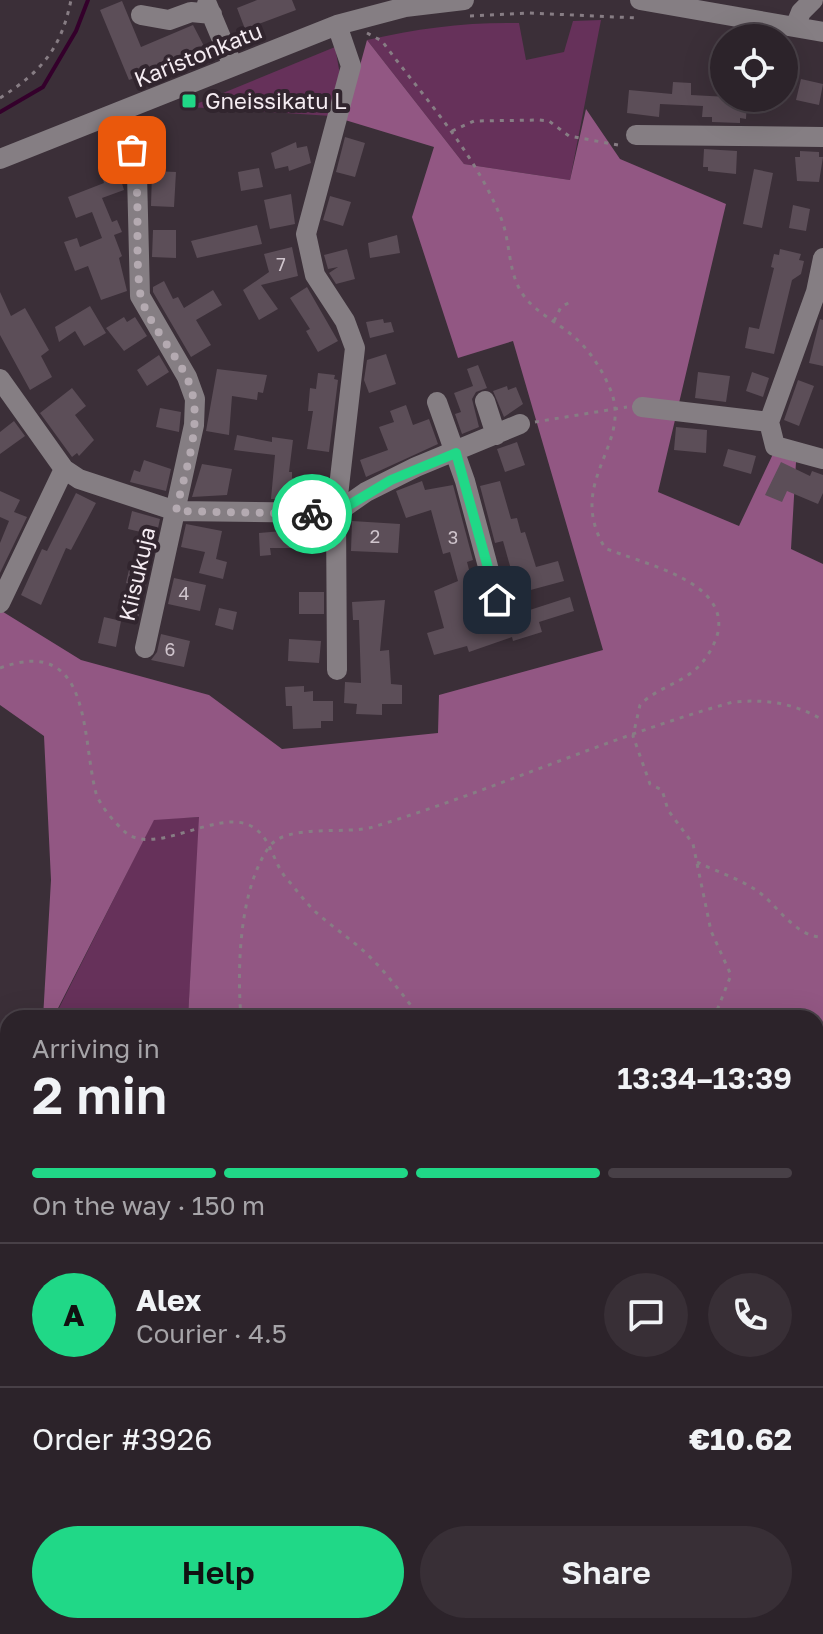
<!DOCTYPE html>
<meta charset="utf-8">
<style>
:root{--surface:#2c232a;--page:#382f36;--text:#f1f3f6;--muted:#a6a4a8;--line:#484047;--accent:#20d887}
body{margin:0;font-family:"Golos Text",sans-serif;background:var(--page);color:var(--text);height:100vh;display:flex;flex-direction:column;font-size:30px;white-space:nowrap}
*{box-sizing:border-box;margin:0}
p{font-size:26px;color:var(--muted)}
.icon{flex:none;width:44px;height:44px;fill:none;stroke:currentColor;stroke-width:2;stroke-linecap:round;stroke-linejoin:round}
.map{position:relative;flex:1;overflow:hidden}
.sheet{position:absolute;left:0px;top:1010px;width:824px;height:624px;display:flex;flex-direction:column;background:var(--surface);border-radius:24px 24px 0 0;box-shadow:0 8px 32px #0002,0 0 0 2px var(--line)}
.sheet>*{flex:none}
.buttons{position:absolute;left:710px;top:24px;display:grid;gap:16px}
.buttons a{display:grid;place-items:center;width:88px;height:88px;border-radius:50%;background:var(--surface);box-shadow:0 8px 32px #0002,0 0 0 2px var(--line);font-size:40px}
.pin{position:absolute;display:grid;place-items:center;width:68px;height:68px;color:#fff;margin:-34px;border-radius:16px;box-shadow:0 4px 12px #0006}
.courier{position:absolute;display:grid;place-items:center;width:80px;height:80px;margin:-40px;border:6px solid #20d887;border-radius:50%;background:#fff;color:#222;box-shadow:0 2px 10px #0007}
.summary em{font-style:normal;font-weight:600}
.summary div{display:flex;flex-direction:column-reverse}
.summary{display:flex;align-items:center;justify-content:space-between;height:136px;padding:0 32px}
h1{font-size:52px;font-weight:600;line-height:60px}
.bar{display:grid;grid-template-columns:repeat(4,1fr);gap:12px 8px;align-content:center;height:96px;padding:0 32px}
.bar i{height:10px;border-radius:6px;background:var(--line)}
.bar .active{background:var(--accent)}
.bar p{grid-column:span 4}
.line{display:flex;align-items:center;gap:20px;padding:0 32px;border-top:2px solid var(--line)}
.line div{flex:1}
.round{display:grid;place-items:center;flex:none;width:84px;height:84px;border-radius:42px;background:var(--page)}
.button{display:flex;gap:16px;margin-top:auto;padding:16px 32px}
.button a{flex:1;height:92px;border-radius:48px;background:var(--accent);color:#111;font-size:32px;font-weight:600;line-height:92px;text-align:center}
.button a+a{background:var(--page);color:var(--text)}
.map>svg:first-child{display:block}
.green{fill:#66315a}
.forest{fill:#925783}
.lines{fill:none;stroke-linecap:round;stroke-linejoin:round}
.stream{stroke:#34002b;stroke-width:4}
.building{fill:#5c4e58}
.path{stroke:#877d84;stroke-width:3;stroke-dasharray:4 6;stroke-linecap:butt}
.minor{stroke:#857e83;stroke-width:20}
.done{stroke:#b4aab1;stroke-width:8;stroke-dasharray:0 14.4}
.route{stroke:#20d887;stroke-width:10}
.poi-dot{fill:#20d887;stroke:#31252e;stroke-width:3}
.labels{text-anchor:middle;stroke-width:8;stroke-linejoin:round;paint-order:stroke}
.number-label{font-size:18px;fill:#cfc4cc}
.street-label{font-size:22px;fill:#f5ecf2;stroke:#31252e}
.poi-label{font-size:22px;fill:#f5ecf2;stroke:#31252e;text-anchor:start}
</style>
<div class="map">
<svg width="823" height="1634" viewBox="0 0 823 1634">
<rect width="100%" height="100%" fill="#3b2f38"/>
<!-- green -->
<path class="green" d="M601,20L570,180L464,164L367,40C419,28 466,22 519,23L526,60L564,52L573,21Z
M335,47L341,80L331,116L189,107Z
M200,817L188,1018H54L154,819Z"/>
<!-- forest -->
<path class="forest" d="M367,40L464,164L570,180L586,109L620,159L726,204L658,492L739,526L773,454L796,462L791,549L823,564V1634H0V1203L8,1196V1626H816V1018H188L199,817L154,820L53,1018H43L51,880L44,736L0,705V610L81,660L209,695L282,749L438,733L439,695L603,650L513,341L458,358L412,217L434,147L345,120Z"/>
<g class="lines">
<!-- stream -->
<path class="stream" d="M0,112L43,87L76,31L88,0"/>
</g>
<!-- building -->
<path class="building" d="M257,0H292L296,10L245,29L237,8Z
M122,1L141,47L193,25L205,48L129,80L100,10Z
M801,79L823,84L819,105L796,100Z
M673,82L691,83V95L747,98L746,119L740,118V123L712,122V117H702L703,106L660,104L659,117L627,113L629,90L672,94Z
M345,137L365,143L355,177L336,172Z
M296,142L297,148L307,146L311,163L289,171L288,166L275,169L271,153Z
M704,149L737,151L736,174L708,171V167H703Z
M800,151L819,152V157H823L819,182L797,181L795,157H800Z
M259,168L263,187L241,191L238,172Z
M754,169L773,173L762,228L743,224Z
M118,170L124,190L102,198L112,222L117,220L122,232L114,235L122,256L119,258L127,291L101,300L88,266L75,271L64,242L77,238L80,247L102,238L92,212L76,218L68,197L104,183L102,176Z
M152,171L176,172L174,207L151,206Z
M291,194L295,224L270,229L264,200Z
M330,196L351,202L343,226L323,220Z
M793,205L810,209L806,231L789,228Z
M257,225L262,244L197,258L191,241Z
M153,230H176V258L152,257Z
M397,235L400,253L370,258L368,243Z
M292,247L298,276L261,285L278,309L259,320L243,290L269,272L264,254Z
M347,249L355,279L336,284L329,273L338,267L328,269L324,255Z
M780,249L801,254L799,260L804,261L801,274L792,280L774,354L745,348L749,327L759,329L774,268L771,267L774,254L779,255Z
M164,281L173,299L178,297L184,308L213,290L222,305L196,320L211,345L191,357L153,292V287Z
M307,287L338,341L318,352L306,331L310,329L290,298Z
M0,292L11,316L25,308L49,350L41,356L52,377L30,390L0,335Z
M90,306L106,333L84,346L75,331L59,342L55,327Z
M124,317L127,322L135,317L147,336L124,351L106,328Z
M383,319L384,323L391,322L394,332L370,338L366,322Z
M820,319L823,320V366L809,363Z
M386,354L396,384L369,393L364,380L367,360Z
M159,355L169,372L147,386L137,370Z
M478,365L487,388L476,392L472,399L479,427L462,434L455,414L461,412L454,393L473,386L467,369Z
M217,369L267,375L263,393L258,392L257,400L232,396L229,435L206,431Z
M698,372L730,376L726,402L695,398Z
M752,372L769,378L763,397L746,391Z
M318,373L335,375L334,379L338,380L329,452L307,449L313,411H308L310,388L316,389Z
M798,380L814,386L799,426L784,420Z
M507,386L508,390L516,387L523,404L504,417L493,391Z
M72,388L86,406L75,415L94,440L79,456L77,453L72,457L40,413Z
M406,405L413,425L429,419L438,444L366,477L360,460L388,450L379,427L394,422L390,411Z
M160,408L181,412L179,432L156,427Z
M14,421L25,436L0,454V432Z
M676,427L707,430L706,453L674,450Z
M237,435L272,442V437L293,440L289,472H292V478L302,481H327L324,500L271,499L275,455L234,450Z
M517,442L525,465L505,472L497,449Z
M728,449L756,456L751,474L723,466Z
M144,460L171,469L166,491L130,482L134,470L140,472Z
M781,462L810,476L812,471L823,475V493L818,504L787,491L782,502L765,495Z
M202,464L232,469L227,495L192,497Z
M422,481L425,490L453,485L473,560L467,562L478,604L468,607L474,628L570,597L574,611L539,622L542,632L513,641L512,637L469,652L467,646L434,655L427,633L444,628L434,591L458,581L450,552L443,554L431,510L406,518L396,491Z
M500,481L511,519L517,518L521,533L525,532L536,567L558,561L564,581L512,595L507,574L512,573L503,541L495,543L480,486Z
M0,491L20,500L14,512L27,517L0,573V543L9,521L0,517Z
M76,493L96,503L71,550L66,548L41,605L21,595L42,549L47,551Z
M132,511L160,519L137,623L126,620L134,585L126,583L131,561L137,562L145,533L128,529Z
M352,521L400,524L398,553L351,551Z
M186,524L222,531L216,559L227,562L223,579L199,573L205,552L181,547Z
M306,529L307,548H270L271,555L260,556L259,533Z
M174,578L206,585L200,611L168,604Z
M299,592H324V614H299Z
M385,600L380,651L389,650L391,684L402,685V704H382V715L356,714L357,704L344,703L345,682L361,683L359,620H353L352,602Z
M219,608L237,612L233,630L215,625Z
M104,617L121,621L116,647L98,643Z
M161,634L190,641L184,667L151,660L157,652Z
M289,639L321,641L319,663L288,661Z
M304,686V692L313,691V701H333V721H321V728L293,729L292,706H286L285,687Z"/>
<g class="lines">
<!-- path -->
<path class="path" d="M470,16L529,13L638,18
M367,33L382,41C424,98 474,151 501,218C510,240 508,267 519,288C530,310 556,321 573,336C590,350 603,371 611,391C632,446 565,482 605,548C642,564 728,580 718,632C715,645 706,660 696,669C679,684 655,689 640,705L633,736L650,784L662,790L668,810L693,844L711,931L731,975L718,1008L709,1018
M0,98C42,71 61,49 71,0
M452,131L474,121L539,120L549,121L569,136L618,145L622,143
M554,321L561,307L572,301
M535,422L627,407
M0,668C93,634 81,737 96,793C100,806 115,823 125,832C154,857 215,810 249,825C271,835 272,861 286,878C297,890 306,904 318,914C335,929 354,941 370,957C388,975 405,997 420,1018
M697,862C719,873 748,881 766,898C781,912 800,938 823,937
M241,1018C237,968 239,890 269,847C286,823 347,835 373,827C495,790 611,736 733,702C766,699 794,703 823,720
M816,1183L823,1177
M3,1245L0,1264L8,1288
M0,1246L8,1238
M816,1261L823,1259
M0,1343L8,1319
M816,1367L823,1382
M0,1384L8,1386
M0,1546L1,1559L8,1572
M816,1559L823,1564
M816,1617L823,1606
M22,1626V1634
M340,1626L342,1634
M381,1626L385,1634
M675,1626L678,1634
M363,1634L374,1626
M728,1634L733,1626
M813,1634L814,1626"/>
<!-- minor -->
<path class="minor" d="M640,0L823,32
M207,4L233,66
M141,15L169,20L191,12L212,14
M337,25L351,66L306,234L315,275L345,321L355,348L336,513L337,670
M795,27L801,12L813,0
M122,112L137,174L140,296L187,377L195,399L194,425L145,648
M636,135L823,137
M0,159L337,25L405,7L464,0
M823,258L816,292L769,422L775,446L823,459
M0,379L64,469L79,479L176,511L336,513L366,492L416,467L520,424
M485,401L496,435
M437,402L465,481L497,600
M642,407L769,422
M0,603L64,469"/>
</g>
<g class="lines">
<!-- done -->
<path class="done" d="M132,150C142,197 134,245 140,292C144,319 176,353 187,378C206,418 185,470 176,511L312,514"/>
<!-- route -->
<path class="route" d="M312,514L336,513L391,480L456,453L497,600"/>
</g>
<!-- markers -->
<rect class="poi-dot" x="181" y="93" width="16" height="16" rx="4"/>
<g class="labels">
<!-- number labels -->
<g class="number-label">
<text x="281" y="271">7</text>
<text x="375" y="543">2</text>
<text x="453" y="544">3</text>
<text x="184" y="600">4</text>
<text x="170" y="656">6</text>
</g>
<!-- street labels -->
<g class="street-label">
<text transform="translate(198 55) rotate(-22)" y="8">Karistonkatu</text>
<text transform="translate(137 574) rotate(-77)" y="8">Kiisukuja</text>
</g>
<!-- poi labels -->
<g class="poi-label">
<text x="205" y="109">Gneissikatu L</text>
</g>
</g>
</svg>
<div class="buttons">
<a><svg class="icon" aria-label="locate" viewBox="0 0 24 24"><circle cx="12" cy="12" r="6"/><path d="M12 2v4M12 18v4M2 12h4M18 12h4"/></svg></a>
</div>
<div class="pin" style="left:132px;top:150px;background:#ea580c"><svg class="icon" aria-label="bag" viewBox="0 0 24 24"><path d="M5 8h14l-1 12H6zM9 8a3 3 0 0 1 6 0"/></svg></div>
<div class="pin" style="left:497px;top:600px;background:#1f2937"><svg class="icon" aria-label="home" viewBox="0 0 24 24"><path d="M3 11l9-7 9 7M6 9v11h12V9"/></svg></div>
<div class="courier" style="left:312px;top:514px"><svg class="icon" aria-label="bike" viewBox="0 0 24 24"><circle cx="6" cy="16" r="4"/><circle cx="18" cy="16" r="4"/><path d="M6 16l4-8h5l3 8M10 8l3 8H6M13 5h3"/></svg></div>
<section class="sheet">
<div class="summary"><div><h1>2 min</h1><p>Arriving in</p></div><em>13:34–13:39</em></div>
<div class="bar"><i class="active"></i><i class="active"></i><i class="active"></i><i></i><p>On the way · 150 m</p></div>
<div class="line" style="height:144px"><b class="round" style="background:var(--accent);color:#111">A</b><div><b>Alex</b><p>Courier · 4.5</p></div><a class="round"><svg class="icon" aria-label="chat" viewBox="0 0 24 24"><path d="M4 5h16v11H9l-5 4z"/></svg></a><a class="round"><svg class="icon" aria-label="phone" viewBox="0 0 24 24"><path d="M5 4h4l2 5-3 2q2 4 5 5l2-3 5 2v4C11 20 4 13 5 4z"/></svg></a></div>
<div class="line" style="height:104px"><div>Order #3926</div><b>€10.62</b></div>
<div class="button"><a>Help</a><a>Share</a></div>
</section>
</div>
